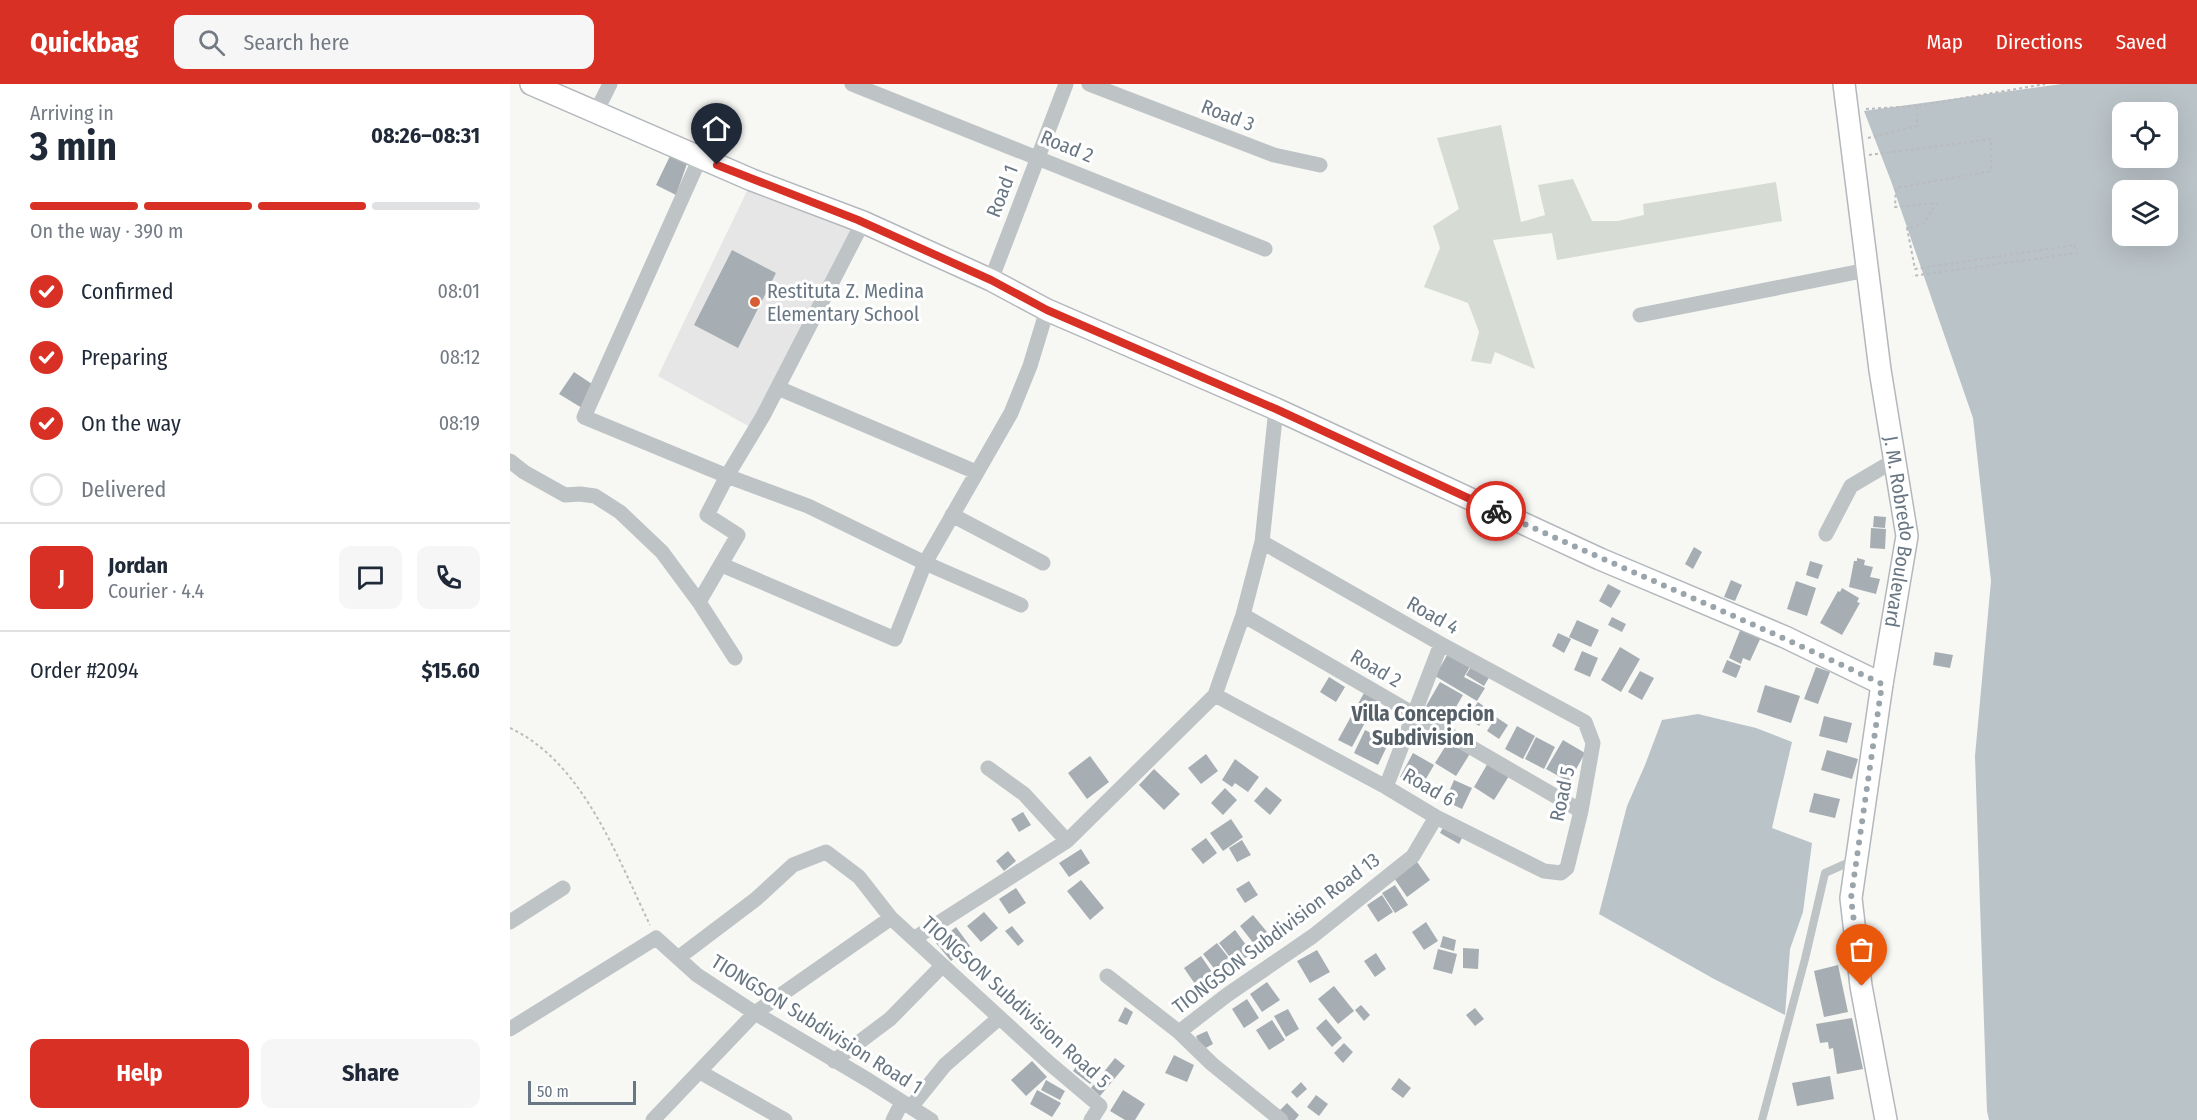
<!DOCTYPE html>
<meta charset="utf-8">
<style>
:root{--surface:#fff;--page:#f6f6f7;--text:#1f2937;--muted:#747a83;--line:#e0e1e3;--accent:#d93025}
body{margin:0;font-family:"Fira Sans Condensed",sans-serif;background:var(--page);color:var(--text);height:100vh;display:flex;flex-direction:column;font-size:22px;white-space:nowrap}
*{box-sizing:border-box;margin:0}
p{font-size:20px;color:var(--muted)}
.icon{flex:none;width:33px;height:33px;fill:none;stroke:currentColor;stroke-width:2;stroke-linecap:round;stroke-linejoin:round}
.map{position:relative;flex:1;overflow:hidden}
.details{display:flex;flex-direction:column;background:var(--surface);width:510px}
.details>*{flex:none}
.fabs{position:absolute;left:1602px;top:18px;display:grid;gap:12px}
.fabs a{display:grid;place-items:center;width:66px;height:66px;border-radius:12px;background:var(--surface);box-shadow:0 6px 24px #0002;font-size:30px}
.scale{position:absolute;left:18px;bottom:15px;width:108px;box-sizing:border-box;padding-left:6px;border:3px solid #687783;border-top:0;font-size:16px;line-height:21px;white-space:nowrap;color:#687783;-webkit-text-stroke:4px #fff;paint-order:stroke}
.pin{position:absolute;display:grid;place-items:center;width:51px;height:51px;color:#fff;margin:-62px -26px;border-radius:50% 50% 50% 0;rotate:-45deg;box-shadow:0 0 6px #0007}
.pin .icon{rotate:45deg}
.courier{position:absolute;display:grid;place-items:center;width:60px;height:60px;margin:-30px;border:4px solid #d93025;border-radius:50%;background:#fff;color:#222;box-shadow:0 2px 8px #0007}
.overview em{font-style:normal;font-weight:700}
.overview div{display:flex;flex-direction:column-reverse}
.overview{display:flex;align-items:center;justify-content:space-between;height:102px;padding:0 30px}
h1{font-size:39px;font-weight:700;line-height:45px}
.bar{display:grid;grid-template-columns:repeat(4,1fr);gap:9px 6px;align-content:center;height:72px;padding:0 30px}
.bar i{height:8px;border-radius:4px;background:var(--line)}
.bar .selected{background:var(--accent)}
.bar p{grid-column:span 4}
.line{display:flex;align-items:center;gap:15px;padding:0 30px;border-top:2px solid var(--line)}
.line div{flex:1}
.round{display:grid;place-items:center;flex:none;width:63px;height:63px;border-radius:12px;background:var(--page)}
ol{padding:0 30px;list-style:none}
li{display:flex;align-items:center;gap:18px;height:66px}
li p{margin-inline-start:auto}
li .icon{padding:6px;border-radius:50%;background:var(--accent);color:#fff;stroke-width:4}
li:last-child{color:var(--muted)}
li i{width:33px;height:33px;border:3px solid var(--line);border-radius:50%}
.action{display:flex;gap:12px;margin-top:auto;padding:12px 30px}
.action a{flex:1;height:69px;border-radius:12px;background:var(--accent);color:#fff;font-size:24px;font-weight:700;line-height:69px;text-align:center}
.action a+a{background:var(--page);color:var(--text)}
header{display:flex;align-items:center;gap:36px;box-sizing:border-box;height:84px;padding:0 30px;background:var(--accent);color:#fff}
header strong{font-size:28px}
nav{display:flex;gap:33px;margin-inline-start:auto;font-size:21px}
.search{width:420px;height:54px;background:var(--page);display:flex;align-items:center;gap:15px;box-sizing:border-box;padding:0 21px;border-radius:12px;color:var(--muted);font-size:22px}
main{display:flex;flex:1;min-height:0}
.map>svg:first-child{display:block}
.built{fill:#e5e6e5}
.green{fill:#d6dcd4}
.water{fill:#bac3c8;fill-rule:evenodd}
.building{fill:#a6aeb3}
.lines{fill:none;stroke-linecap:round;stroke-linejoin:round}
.secondary-casing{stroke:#b3b8bc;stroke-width:24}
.path{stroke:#b9bcbe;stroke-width:2;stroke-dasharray:3 3;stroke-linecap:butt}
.lane{stroke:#bec3c6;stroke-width:8}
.street{stroke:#bec3c6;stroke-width:15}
.secondary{stroke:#fff;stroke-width:21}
.done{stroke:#9aa4ab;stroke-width:6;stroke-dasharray:0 10.8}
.route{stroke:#d93025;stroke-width:8}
.poi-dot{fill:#d75d34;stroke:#fff;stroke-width:2}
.labels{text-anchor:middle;stroke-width:6;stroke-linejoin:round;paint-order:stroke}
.street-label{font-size:20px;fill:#687783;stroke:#fff}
.poi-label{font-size:20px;fill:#687783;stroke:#fff;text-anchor:start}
.neighbourhood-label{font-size:21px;font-weight:bold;fill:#556069;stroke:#fff}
</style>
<header>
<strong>Quickbag</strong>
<div class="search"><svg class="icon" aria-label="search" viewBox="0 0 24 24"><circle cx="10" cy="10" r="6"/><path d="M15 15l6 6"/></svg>Search here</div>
<nav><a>Map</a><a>Directions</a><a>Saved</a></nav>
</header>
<main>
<section class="details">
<div class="overview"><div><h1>3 min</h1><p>Arriving in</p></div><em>08:26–08:31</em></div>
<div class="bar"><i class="selected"></i><i class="selected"></i><i class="selected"></i><i></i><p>On the way · 390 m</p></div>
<ol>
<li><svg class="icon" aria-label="check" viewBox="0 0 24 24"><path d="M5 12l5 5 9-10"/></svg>Confirmed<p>08:01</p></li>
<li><svg class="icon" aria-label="check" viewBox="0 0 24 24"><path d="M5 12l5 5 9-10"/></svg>Preparing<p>08:12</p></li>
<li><svg class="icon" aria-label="check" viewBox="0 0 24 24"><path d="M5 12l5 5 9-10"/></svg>On the way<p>08:19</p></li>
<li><i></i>Delivered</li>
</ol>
<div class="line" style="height:108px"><b class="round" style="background:var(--accent);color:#fff">J</b><div><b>Jordan</b><p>Courier · 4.4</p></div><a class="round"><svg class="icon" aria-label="chat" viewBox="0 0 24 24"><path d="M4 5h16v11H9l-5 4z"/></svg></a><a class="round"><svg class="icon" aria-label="phone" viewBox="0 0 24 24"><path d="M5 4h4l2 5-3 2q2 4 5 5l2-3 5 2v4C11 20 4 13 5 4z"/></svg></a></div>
<div class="line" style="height:78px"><div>Order #2094</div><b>$15.60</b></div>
<div class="action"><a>Help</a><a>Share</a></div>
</section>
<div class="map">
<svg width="1687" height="1036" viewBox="0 0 1687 1036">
<rect width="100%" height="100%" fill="#f7f7f4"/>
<!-- built -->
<path class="built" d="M238,105L345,144L242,344L148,292Z"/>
<!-- green -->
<path class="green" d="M991,41L1011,138L1035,131L1028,101L1063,95L1082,137H1108L1134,131L1133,120L1266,98L1272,137L1047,176L1042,149L983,156L1025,285L985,268L981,280L961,277L969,248L958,219L914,203L930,164L923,142L949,125L927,54Z"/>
<!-- water -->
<path class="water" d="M1552,0H1687V1036H1479L1477,1027L1465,672L1481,497L1463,334L1381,97L1354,27ZM1612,28H1658V74H1612ZM1612,106H1658V152H1612Z
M1188,630L1246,644L1282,658L1262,744L1302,759L1293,828L1280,865L1275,931L1204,895L1089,830L1117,722L1135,681L1152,636Z"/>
<!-- building -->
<path class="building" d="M160,72L178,77L166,111L146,101Z
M222,166L266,189L228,264L184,241Z
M64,288L82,300L72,324L49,310Z
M1364,432L1376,433L1375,444L1363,443Z
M1361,444L1376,445L1375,465L1360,464Z
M1184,463L1192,468L1183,485L1175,480Z
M1347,474L1355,476L1354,481L1363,483L1360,493L1370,495L1366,510L1339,503L1344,477H1347Z
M1300,477L1313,481L1308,495L1296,491Z
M1221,496L1232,501L1225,517L1214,513Z
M1286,497L1306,504L1297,532L1277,525Z
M1098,500L1111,507L1101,524L1089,517Z
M1332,504L1349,514L1347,518L1350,519L1332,551L1310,539L1328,507L1330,508Z
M1102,533L1116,540L1112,548L1098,541Z
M1067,536L1089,546L1081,563L1059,553Z
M1231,544L1251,553L1240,577L1233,574L1231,580L1219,574Z
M1048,549L1061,555L1054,569L1042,562Z
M1110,563L1130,575L1111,608L1091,596Z
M940,566L962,579L954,593L975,604L967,617L925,592Z
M1072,567L1088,574L1080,593L1064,586Z
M1425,568L1443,571L1440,584L1423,581Z
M1217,576L1231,582L1226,594L1212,588Z
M962,581L980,592L974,602L956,591Z
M1306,583L1320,588L1308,620L1294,615Z
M1130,587L1144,594L1132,616L1118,608Z
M819,593L835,603L826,618L810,608Z
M930,598L953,611L939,635L916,622Z
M1255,601L1290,612L1281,639L1247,628Z
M854,609L867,616L842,663L828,656Z
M968,618L979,626L969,642L957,634Z
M1314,632L1342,639L1337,659L1309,652Z
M986,633L998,641L989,655L977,647Z
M1007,642L1025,652L1013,675L995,665Z
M855,646L879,658L868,681L844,669Z
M1026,653L1045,663L1034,685L1015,675Z
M940,655L961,668L946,692L925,679Z
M1053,656L1075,669L1059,698L1036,685Z
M1317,666L1348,675L1342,695L1311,686Z
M903,669L924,681L910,705L890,693Z
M696,670L708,687L691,700L678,684Z
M580,672L599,698L577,715L558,689Z
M725,675L749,693L738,708L725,699L722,703L712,696Z
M978,679L999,692L984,716L964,703Z
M644,685L670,710L654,726L629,701Z
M944,696L962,704L952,725L935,717Z
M756,703L772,716L760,731L744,717Z
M715,704L727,716L713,731L701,719Z
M1304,709L1330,715L1325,734L1299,728Z
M513,728L521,741L509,748L501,735Z
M721,735L733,753L713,767L700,749Z
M934,742L953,752L949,760L930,749Z
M696,754L707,769L693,780L681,765Z
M732,756L741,771L727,778L719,764Z
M571,765L580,779L559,793L549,779Z
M498,767L506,777L494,787L486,777Z
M905,775L920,796L897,813L882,791Z
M571,796L594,824L580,836L557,807Z
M739,797L748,811L735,819L726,805Z
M885,801L898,821L885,829L872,809Z
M506,804L516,819L499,830L489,815Z
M872,811L883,828L868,838L857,821Z
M474,828L488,844L471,858L457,842Z
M743,831L762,854L748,865L730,842Z
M916,838L928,857L914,866L902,848Z
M502,842L514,857L508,862L495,847Z
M446,843L460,862L441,877L426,859Z
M725,846L742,869L726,881L709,859Z
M933,852L946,856L944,867L930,863Z
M707,859L726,883L712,895L693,870Z
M953,864L969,865L968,885L953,884Z
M928,865L947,870L942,890L923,885Z
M807,866L820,888L800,899L787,877Z
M866,869L876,885L865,893L854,877Z
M691,872L706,894L689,906L674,884Z
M1328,881L1338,928L1314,933L1304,887Z
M757,898L770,916L752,928L740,910Z
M824,902L844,927L828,940L808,915Z
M737,915L749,934L734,944L722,925Z
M851,921L860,931L854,937L845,926Z
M615,923L623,928L617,941L608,937Z
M965,924L974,935L965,942L956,931Z
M778,925L789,945L776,953L764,932Z
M1342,934L1353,985L1327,990L1323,964L1319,965L1318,958L1310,959L1306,940Z
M816,935L832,954L822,963L806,944Z
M762,936L775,956L759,966L746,946Z
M697,947L703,960L692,966L686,952Z
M834,959L843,968L833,979L824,969Z
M664,971L684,981L677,998L655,989Z
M572,974L589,988L580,1000L563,987Z
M605,974L615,982L590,1012L581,1004Z
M522,977L537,993L516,1012L501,996Z
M1320,992L1324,1015L1287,1022L1282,999Z
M889,994L901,1004L893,1014L881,1005Z
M536,996L555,1007L550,1016L531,1006Z
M791,998L797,1005L787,1014L781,1008Z
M527,1006L551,1019L542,1033L520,1020Z
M613,1006L635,1020L625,1036H615L600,1027Z
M806,1011L818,1020L809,1032L797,1023Z
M777,1019L789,1031L785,1036H774L767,1029Z"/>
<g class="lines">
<defs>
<g id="secondary">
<path d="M21,0L242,96L353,138L481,196L537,226L766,325L1090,475L1275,553L1372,600"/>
<path id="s1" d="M1334,0L1370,286L1397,452L1372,600L1341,814L1351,902L1376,1036"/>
</g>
</defs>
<!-- secondary casing -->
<use href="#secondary" class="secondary-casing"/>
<!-- path -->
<path class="path" d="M1356,25L1407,22
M1358,54L1407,42V22L1535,0
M1359,71L1481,55V87L1386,104L1385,123L1427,119L1413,140L1397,144L1405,185L1564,161L1567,169L1402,192
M0,644C73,678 107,773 140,841"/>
<!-- lane -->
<path class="lane" d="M1252,1036L1295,875L1315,789L1344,776"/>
<!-- street -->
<path class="street" d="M342,0L755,165
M579,0L764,71L810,81
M86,28L100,0
M353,138L253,332L217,392L298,422L415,479L511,521
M481,196L556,0
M1130,231L1357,186
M268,304L466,388
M0,377L14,388L55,411L70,410L85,412L110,428L152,468L189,518L225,574
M442,431L533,479
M1316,450L1341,402L1385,376
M212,481L385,555L415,479L501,329L520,282L537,226
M189,518L228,451L197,431L217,392L74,333L190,74
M733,531L1071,727
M705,611L876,703L926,733L1034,787L1051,789L1057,784L1071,727L1083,659L1075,638L931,560L752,458
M876,703L931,560
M557,757L705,611L733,531L752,458L766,325
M381,834L538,978L590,1022L581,1036
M0,838L53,804
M405,854L557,757L514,710L478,684
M597,892L669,948
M0,945L146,854L187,891L245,929L358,996L421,1036
M324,977L380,935L432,882
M190,988L275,1036
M401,1023L435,981L489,934
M143,1036L245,929L381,834L349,793L316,768L283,781L246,815L168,874
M383,1036L392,1018
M771,1036L702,980L669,948L717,911L803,852L903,772L926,733"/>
<!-- secondary -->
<use href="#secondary" class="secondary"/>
</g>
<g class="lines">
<!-- done -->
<path class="done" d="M986,427C1115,486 1245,539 1372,600L1341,814L1352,902"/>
<!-- route -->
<path class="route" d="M207,81L348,136L481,196L537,226L766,325L986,427"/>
</g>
<!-- markers -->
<circle class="poi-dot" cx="245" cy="218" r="6"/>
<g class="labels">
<!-- street labels -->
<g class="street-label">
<text transform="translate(718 31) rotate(21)" y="7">Road 3</text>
<text transform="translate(557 62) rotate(22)" y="7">Road 2</text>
<text transform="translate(492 107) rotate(-69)" y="7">Road 1</text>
<text dy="7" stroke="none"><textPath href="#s1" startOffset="452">J. M. Robredo Boulevard</textPath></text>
<text transform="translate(923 531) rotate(29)" y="7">Road 4</text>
<text transform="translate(866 584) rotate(30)" y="7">Road 2</text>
<text transform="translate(919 703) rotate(30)" y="7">Road 6</text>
<text transform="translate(1052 710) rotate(-78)" y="7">Road 5</text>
<text transform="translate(766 849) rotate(-37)" y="7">TIONGSON Subdivision Road 13</text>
<text transform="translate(506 918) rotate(42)" y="7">TIONGSON Subdivision Road 5</text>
<text transform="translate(307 940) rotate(32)" y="7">TIONGSON Subdivision Road 1</text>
</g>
<!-- poi labels -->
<g class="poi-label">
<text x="257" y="214">Restituta Z. Medina<tspan x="257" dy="23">Elementary School</tspan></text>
</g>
<!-- neighbourhood labels -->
<g class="neighbourhood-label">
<text x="913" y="637">Villa Concepcion<tspan x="913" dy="24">Subdivision</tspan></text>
</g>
</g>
</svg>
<div class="fabs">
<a><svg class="icon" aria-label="locate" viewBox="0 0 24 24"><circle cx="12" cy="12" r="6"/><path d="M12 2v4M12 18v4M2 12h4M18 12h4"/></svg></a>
<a><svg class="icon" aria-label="layers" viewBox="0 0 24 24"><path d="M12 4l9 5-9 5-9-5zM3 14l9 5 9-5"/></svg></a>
</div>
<div class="scale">50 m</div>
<div class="pin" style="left:1352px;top:902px;background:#ea580c"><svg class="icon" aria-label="bag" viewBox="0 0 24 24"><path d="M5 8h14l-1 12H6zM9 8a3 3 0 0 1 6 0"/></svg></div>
<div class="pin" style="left:207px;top:81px;background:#1f2937"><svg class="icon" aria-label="home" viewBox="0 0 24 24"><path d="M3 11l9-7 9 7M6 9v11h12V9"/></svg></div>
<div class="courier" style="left:986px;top:427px"><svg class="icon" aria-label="bike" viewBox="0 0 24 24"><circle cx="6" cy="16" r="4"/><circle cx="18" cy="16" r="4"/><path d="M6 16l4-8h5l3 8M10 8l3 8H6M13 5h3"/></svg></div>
</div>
</main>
